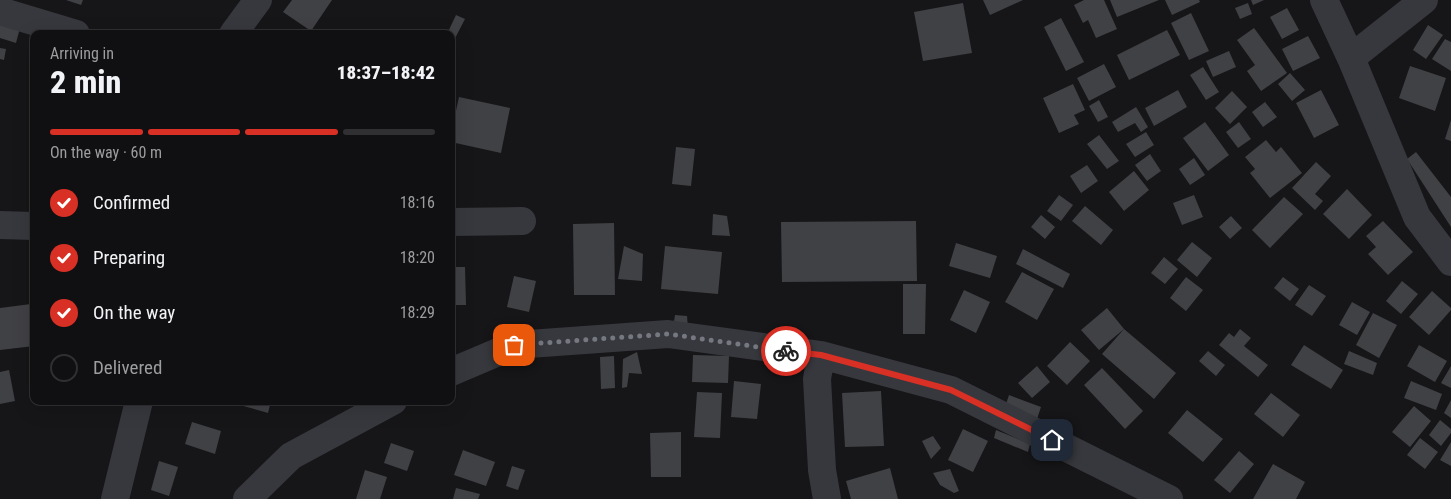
<!DOCTYPE html>
<meta charset="utf-8">
<style>
:root{--surface:#101012;--page:#1e1e20;--text:#f1f3f6;--muted:#9c9d9f;--line:#303032;--accent:#d93025}
body{margin:0;font-family:"Roboto Condensed",sans-serif;background:var(--page);color:var(--text);height:100vh;display:flex;flex-direction:column;font-size:19px;white-space:nowrap}
*{box-sizing:border-box;margin:0}
p{font-size:16px;color:var(--muted)}
.icon{flex:none;width:28px;height:28px;fill:none;stroke:currentColor;stroke-width:2;stroke-linecap:round;stroke-linejoin:round}
.map{position:relative;flex:1;overflow:hidden}
.details{position:absolute;left:30px;top:30px;width:425px;height:375px;display:flex;flex-direction:column;background:var(--surface);border-radius:10px;box-shadow:0 5px 20px #0002,0 0 0 1px var(--line)}
.details>*{flex:none}
.pin{position:absolute;display:grid;place-items:center;width:42px;height:42px;color:#fff;margin:-21px;border-radius:10px;box-shadow:0 2px 8px #0006}
.courier{position:absolute;display:grid;place-items:center;width:50px;height:50px;margin:-25px;border:4px solid #d93025;border-radius:50%;background:#fff;color:#222;box-shadow:0 1px 6px #0007}
.overview em{font-style:normal;font-weight:800}
.overview div{display:flex;flex-direction:column-reverse}
.overview{display:flex;align-items:center;justify-content:space-between;height:85px;padding:0 20px}
h1{font-size:32px;font-weight:800;line-height:38px}
.bar{display:grid;grid-template-columns:repeat(4,1fr);gap:8px 5px;align-content:center;height:60px;padding:0 20px}
.bar i{height:6px;border-radius:4px;background:var(--line)}
.bar .on{background:var(--accent)}
.bar p{grid-column:span 4}
ol{padding:0 20px;list-style:none}
li{display:flex;align-items:center;gap:15px;height:55px}
li p{margin-inline-start:auto}
li .icon{padding:5px;border-radius:50%;background:var(--accent);color:#fff;stroke-width:4}
li:last-child{color:var(--muted)}
li i{width:28px;height:28px;border:2px solid var(--line);border-radius:50%}
.map>svg:first-child{display:block}
.building{fill:#404145}
.lines{fill:none;stroke-linecap:round;stroke-linejoin:round}
.minor{stroke:#37383d;stroke-width:28}
.done{stroke:#757880;stroke-width:5;stroke-dasharray:0 9}
.route{stroke:#d93025;stroke-width:6}
</style>
<div class="map">
<svg width="1451" height="499" viewBox="0 0 1451 499">
<rect width="100%" height="100%" fill="#161618"/>
<!-- building -->
<path class="building" d="M66,0H83L81,5Z
M292,0H332L311,31L283,12Z
M983,0H1023L990,15Z
M1084,0H1104L1117,29L1096,38L1088,20L1083,23L1074,5Z
M1110,0H1159L1117,17Z
M1165,0H1199L1200,2L1172,15Z
M1251,0H1264L1253,5Z
M963,3L972,53L923,61L914,12Z
M1248,3L1252,14L1240,19L1235,8Z
M1287,8L1299,30L1282,39L1270,17Z
M1191,13L1209,51L1189,60L1171,23Z
M456,15L465,19L451,46V34H447Z
M1061,18L1084,62L1066,71L1044,27Z
M0,23L20,28L16,43L0,38Z
M1428,25L1443,35L1426,59L1413,50Z
M1254,28L1287,73L1261,91L1247,71L1255,65L1237,40Z
M1167,30L1180,55L1129,80L1117,55Z
M1308,36L1320,58L1293,71L1282,49Z
M1445,39L1451,42V71L1432,59Z
M0,48L6,49L4,60L0,59Z
M1229,51L1236,67L1213,77L1206,61Z
M1104,64L1116,87L1089,101L1077,78Z
M1410,66L1446,78L1435,111L1399,98Z
M1203,67L1219,92L1206,100L1190,75Z
M1290,73L1305,90L1292,101L1278,84Z
M1073,84L1085,110L1074,115L1079,124L1059,133L1043,98Z
M1178,90L1187,107L1154,126L1145,108Z
M1321,90L1339,125L1314,138L1296,103Z
M1232,91L1247,107L1230,124L1215,108Z
M459,97L510,108L501,153L451,142V133Z
M1099,100L1108,117L1098,122L1089,106Z
M1265,102L1277,117L1263,127L1252,112Z
M1136,107L1148,127L1141,132L1135,123L1118,132L1112,122Z
M1451,120V141L1445,139Z
M1205,122L1229,155L1208,171L1183,138Z
M1239,122L1251,139L1238,148L1226,132Z
M1146,132L1154,145L1135,157L1126,144Z
M1099,135L1119,161L1107,169L1087,144Z
M1266,140L1276,152L1281,147L1302,173L1270,198L1250,173L1255,169L1245,157Z
M676,147L695,149L691,186L672,184Z
M1416,152L1451,197V227L1407,159Z
M1150,154L1161,171L1147,181L1135,165Z
M1194,158L1205,175L1190,185L1179,169Z
M1316,162L1331,176L1315,194L1323,201L1315,210L1292,188Z
M1087,165L1098,181L1081,193L1070,176Z
M1134,171L1149,190L1124,211L1109,192Z
M1347,189L1372,215L1349,239L1323,214Z
M1059,195L1073,205L1061,221L1047,211Z
M1194,195L1203,217L1182,225L1173,203Z
M1284,197L1303,214L1270,248L1252,230Z
M1085,206L1113,230L1101,245L1072,221Z
M713,214L727,216L730,236L712,235Z
M1041,215L1055,227L1045,239L1031,227Z
M1231,216L1242,228L1230,239L1219,227Z
M916,221L917,281L782,282L781,222Z
M1383,221L1413,252L1388,275L1368,254L1376,247L1366,236Z
M614,223L615,295H574L573,224Z
M1192,242L1212,258L1197,277L1177,260Z
M956,243L997,256L990,278L949,266Z
M624,246L643,254L642,281L618,279Z
M665,246L722,252L718,294L661,289Z
M1023,249L1070,274L1063,288L1016,264Z
M1164,257L1178,269L1165,284L1151,273Z
M451,267H465L466,305H451Z
M1022,272L1054,289L1037,320L1005,302Z
M514,276L536,281L529,312L507,307Z
M1186,277L1203,290L1186,311L1170,298Z
M1283,277L1299,289L1290,301L1274,288Z
M1402,281L1418,294L1401,314L1386,301Z
M903,284H926L925,334H903Z
M1309,285L1326,296L1312,316L1295,305Z
M964,290L990,302L976,333L950,320Z
M1432,291L1451,308V310L1429,335L1409,317Z
M1352,302L1370,312L1357,335L1339,325Z
M31,304L34,324V346L0,350V308Z
M1107,308L1124,329L1176,373L1154,399L1102,354L1124,329L1099,350L1081,330Z
M1373,313L1397,325L1379,358L1356,345Z
M675,315L687,316L688,328H673Z
M1240,329L1251,338L1244,346L1268,365L1258,377L1219,345L1229,333L1234,337Z
M1070,342L1090,361L1067,385L1047,366Z
M1304,345L1343,370L1331,389L1291,365Z
M1419,345L1447,361L1435,382L1407,366Z
M1208,351L1225,365L1216,376L1199,361Z
M1349,351L1377,363L1373,375L1344,364Z
M637,352L642,374L629,373L627,387L622,388L623,359Z
M693,355L729,356L728,383L692,382Z
M614,356L615,388L601,389L600,357Z
M1037,366L1050,382L1032,398L1018,383Z
M1451,366V388L1441,383Z
M1102,368L1143,411L1125,429L1084,385Z
M9,370L15,401L0,404V372Z
M734,381L761,384L757,419L731,417Z
M1411,381L1442,394L1436,410L1404,398Z
M881,391L884,446L845,447L842,393Z
M697,392L722,393L720,438L694,437Z
M1271,393L1300,415L1283,437L1254,414Z
M1009,395L1041,407L1037,419L1005,407Z
M1451,400V418L1444,413Z
M242,401H271L268,413L240,405Z
M1414,406L1431,421L1410,447L1392,432Z
M1187,410L1223,439L1203,462L1168,433Z
M1440,420L1451,429V433L1441,446L1429,435Z
M192,422L221,431L215,454L185,444Z
M963,429L988,441L973,472L948,460Z
M996,430L1030,444L1028,452L994,438Z
M681,432V477H651L650,433Z
M933,436L941,448L931,459L922,441Z
M1420,438L1438,452L1425,469L1407,455Z
M1451,442V466L1440,460Z
M391,443L414,451L407,471L384,463Z
M463,450L495,462L486,486L454,475Z
M1239,451L1254,464L1230,493L1214,480Z
M159,461L178,467L169,496L151,490Z
M1273,464L1305,482L1296,499H1253Z
M512,466L525,470L518,490L506,486Z
M890,468L898,499H851L846,481Z
M950,469L959,491L954,493L940,485L933,473Z
M365,470L387,477L380,499H356Z
M456,488L480,494L478,499H453Z"/>
<g class="lines">
<!-- minor -->
<path class="minor" d="M1324,0L1351,58L1417,217L1451,262
M0,11L76,34
M233,34L258,0
M1351,58L1424,0
M451,222L522,221
M0,225L34,226
M821,355L817,379L822,470L827,499
M451,372L515,345L668,334L821,355L951,390L1169,499
M115,499L139,401
M247,499L291,456L393,401"/>
</g>
<g class="lines">
<!-- done -->
<path class="done" d="M514,345L668,334L786,351"/>
<!-- route -->
<path class="route" d="M786,351L821,355L951,390L1052,440"/>
</g>
</svg>
<div class="pin" style="left:514px;top:345px;background:#ea580c"><svg class="icon" aria-label="bag" viewBox="0 0 24 24"><path d="M5 8h14l-1 12H6zM9 8a3 3 0 0 1 6 0"/></svg></div>
<div class="pin" style="left:1052px;top:440px;background:#1f2937"><svg class="icon" aria-label="home" viewBox="0 0 24 24"><path d="M3 11l9-7 9 7M6 9v11h12V9"/></svg></div>
<div class="courier" style="left:786px;top:351px"><svg class="icon" aria-label="bike" viewBox="0 0 24 24"><circle cx="6" cy="16" r="4"/><circle cx="18" cy="16" r="4"/><path d="M6 16l4-8h5l3 8M10 8l3 8H6M13 5h3"/></svg></div>
<section class="details">
<div class="overview"><div><h1>2 min</h1><p>Arriving in</p></div><em>18:37–18:42</em></div>
<div class="bar"><i class="on"></i><i class="on"></i><i class="on"></i><i></i><p>On the way · 60 m</p></div>
<ol>
<li><svg class="icon" aria-label="check" viewBox="0 0 24 24"><path d="M5 12l5 5 9-10"/></svg>Confirmed<p>18:16</p></li>
<li><svg class="icon" aria-label="check" viewBox="0 0 24 24"><path d="M5 12l5 5 9-10"/></svg>Preparing<p>18:20</p></li>
<li><svg class="icon" aria-label="check" viewBox="0 0 24 24"><path d="M5 12l5 5 9-10"/></svg>On the way<p>18:29</p></li>
<li><i></i>Delivered</li>
</ol>
</section>
</div>
